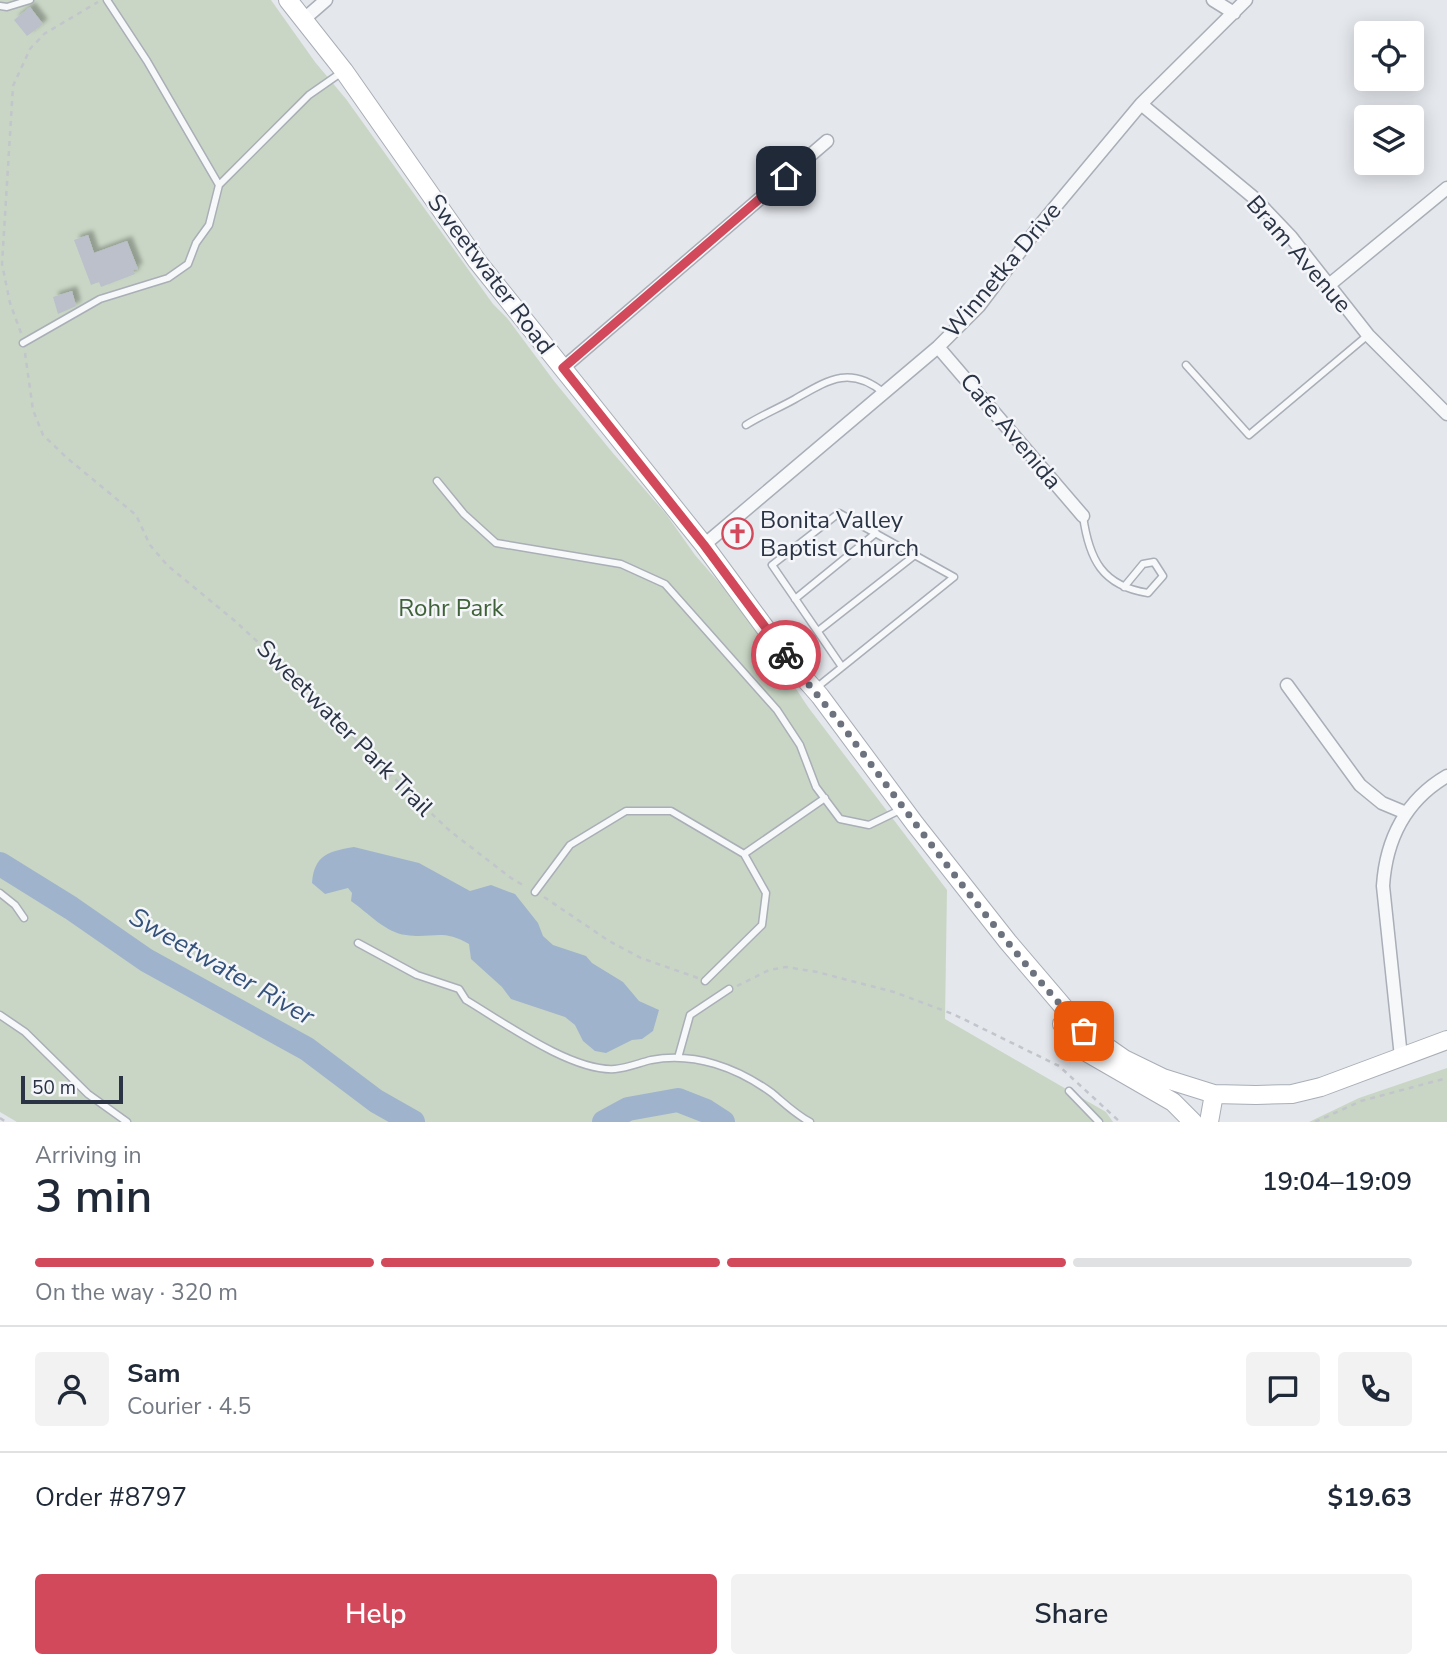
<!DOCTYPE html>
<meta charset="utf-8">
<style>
:root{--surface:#fff;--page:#f2f2f3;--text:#1f2937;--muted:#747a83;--line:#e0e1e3;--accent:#d1495b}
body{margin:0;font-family:"Nunito Sans",sans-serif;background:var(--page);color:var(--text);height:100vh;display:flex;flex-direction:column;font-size:26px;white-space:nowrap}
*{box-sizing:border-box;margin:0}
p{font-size:23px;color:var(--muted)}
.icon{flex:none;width:38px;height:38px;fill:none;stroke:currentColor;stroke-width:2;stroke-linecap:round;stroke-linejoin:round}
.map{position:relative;height:1122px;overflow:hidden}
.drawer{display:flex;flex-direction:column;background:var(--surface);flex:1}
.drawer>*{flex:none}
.buttons{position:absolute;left:1354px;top:21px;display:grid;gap:14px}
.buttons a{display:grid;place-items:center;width:70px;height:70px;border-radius:7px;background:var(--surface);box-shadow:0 4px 18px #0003;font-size:35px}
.scale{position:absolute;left:21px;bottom:18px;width:102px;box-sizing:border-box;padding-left:7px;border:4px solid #2b3445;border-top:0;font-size:19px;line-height:24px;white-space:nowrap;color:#2b3445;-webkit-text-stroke:5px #f4f6f9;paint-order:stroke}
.pin{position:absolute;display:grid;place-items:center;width:60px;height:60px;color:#fff;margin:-30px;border-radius:14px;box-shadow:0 4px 10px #0006}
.courier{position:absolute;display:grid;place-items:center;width:70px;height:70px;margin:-35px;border:5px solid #d1495b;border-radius:50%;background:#fff;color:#222;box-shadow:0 2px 9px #0007}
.head em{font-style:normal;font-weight:600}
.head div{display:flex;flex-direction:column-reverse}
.head{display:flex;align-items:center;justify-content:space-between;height:119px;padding:0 35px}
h1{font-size:46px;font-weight:600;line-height:52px}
.bar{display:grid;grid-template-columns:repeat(4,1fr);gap:10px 7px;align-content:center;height:84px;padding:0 35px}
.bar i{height:9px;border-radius:5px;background:var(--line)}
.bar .current{background:var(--accent)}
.bar p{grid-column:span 4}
.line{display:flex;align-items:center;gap:18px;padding:0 35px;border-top:2px solid var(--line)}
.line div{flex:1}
.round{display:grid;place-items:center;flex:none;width:74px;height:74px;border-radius:7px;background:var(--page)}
.cta{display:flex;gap:14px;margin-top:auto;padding:14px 35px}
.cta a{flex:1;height:80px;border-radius:7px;background:var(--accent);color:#fff;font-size:28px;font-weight:600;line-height:80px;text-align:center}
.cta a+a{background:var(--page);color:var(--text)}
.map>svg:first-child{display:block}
.green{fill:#c9d6c5}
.water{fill:#9fb4cc}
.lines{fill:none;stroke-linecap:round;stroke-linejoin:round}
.river{stroke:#9fb4cc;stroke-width:24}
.building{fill:#bbc0ca;filter:url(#shadow)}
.service-casing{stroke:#a9aeb7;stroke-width:9}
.minor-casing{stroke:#a9aeb7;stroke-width:15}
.secondary-casing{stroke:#a9aeb7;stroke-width:20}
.path{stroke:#c2c5cb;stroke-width:2.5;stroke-dasharray:5 5;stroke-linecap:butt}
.service{stroke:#f7f8fa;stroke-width:6}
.minor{stroke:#f7f8fa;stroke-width:12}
.secondary{stroke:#fff;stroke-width:18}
.done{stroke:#6c737f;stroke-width:7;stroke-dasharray:0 12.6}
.route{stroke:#d1495b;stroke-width:9}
.labels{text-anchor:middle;stroke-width:5;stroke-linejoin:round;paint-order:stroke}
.street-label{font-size:24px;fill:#2b3445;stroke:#f4f6f9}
.poi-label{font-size:24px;fill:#2b3445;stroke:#f4f6f9;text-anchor:start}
.park-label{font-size:24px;fill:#3f6138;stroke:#f4f6f9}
.water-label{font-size:26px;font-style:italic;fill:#34527a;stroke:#f4f6f9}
</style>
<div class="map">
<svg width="1447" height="1122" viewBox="0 0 1447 1122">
<defs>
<filter id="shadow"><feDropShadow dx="5" dy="-5" stdDeviation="2" flood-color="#0004"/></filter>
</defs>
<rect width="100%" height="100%" fill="#e4e7ec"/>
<!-- green -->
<path class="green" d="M0,0H271L315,62L346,99L493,304L507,318L554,381L612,452L666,514L695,555L722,586L763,639L808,707L947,890L945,1019L1106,1112L1113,1122H17L0,1112Z
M1447,1068V1122H1309L1359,1098Z"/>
<!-- water -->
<path class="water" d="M354,847L419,863L470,891L491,885L515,894L538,923L543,936L553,945L586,956L592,963L623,982L639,1001L659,1010L653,1031L642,1039L632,1040L606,1053L595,1051L583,1041L575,1025L565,1017L511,999L502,987L471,959L469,944C442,928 433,939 406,935C386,933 367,912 351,901L352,893L348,888L325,894L312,883C314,855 329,851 354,847Z"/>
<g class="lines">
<!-- river -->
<path class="river" d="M0,864L71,908L146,960L307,1049L376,1101L413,1122
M604,1122L628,1109L678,1100L706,1111L723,1122"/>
</g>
<!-- building -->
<path class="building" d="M30,7L43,24L27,36L14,20Z
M88,235L94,253L127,241L138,269L133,270L135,274L101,287L99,282L91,285L74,240Z
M72,291L76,306L58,314L53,297Z"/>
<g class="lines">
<defs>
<path id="service" d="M107,0L147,61L219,185L309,95L342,72
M0,6L7,7L30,0
M23,343L100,299L168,278L188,264L196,243L209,225L219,185
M1186,365L1249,435L1368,335
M746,425C762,415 779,408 795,399C828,380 850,365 884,393
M437,481L464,514L496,543L621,564L665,584L777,710L800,745L816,787L840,819L869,825L902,809
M1083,516C1089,559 1102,586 1148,593L1163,576L1154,562L1143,564L1124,587
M795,599L876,533
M818,631L915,555
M816,688L954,577L839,513L772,565L842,667
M535,892L570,845L626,811H671L744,854L825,798
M0,893L15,905L24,918
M358,943L417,975L459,989L466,1000C503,1022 572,1072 615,1069C627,1068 639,1063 651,1060C672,1056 695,1058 715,1064C735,1070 754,1080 772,1093C784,1103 795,1114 810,1122
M705,981L762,925L766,893L744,854
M0,1015L25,1032L88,1094L127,1122
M678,1058L690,1015L729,989
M1069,1091L1099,1122"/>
<path id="minor" d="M1213,0L1234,13
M303,20L326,0
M1141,104L1253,197L1291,237L1368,335L1447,414
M1329,285L1447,188
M938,347L1083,516
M563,368L827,141
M704,545L938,347L979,306L1040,225L1141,104L1246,0
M1287,685L1360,785L1382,803L1406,813
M1401,1057L1383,886C1386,839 1406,800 1447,776"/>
<path id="secondary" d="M288,0L344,71L477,261L704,545L791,663L820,696L915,824L1008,942L1084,1031L1124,1059L1163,1078L1214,1094L1256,1095L1292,1094L1321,1087L1447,1040
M1062,1024L1088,1053L1173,1102L1193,1122
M1209,1122L1214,1094"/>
</defs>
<!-- service casing -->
<use href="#service" class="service-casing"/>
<!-- minor casing -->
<use href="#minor" class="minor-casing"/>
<!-- secondary casing -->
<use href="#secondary" class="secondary-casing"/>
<!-- path -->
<path class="path" d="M21,333L10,303L2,264L13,86L30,49L44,34L98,2
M25,353L33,410L43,435L67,458L136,515L150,545L167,565L235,621L300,681L378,763L450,831L511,878L526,887
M544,897L609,941L641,958L698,978
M737,986L769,970L786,967L817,972L894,992L953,1014L1059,1066L1120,1122
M0,1118L6,1122
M1315,1122L1361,1101L1447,1078"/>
<!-- service -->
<use href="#service" class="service"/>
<!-- minor -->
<use href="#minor" class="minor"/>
<!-- secondary -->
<use href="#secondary" class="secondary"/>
</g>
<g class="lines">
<!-- done -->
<path class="done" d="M786,655C807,684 831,710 852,739C927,839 1000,939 1084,1031"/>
<!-- route -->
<path class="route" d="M786,176L563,368L704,545L786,655"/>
</g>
<!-- icons -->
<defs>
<symbol id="church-ring" viewBox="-11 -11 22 22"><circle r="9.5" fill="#f4f6f9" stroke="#d1495b" stroke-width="1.5"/><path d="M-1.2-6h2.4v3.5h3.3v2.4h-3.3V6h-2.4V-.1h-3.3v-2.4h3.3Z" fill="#d1495b"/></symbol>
</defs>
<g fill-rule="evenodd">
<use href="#church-ring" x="720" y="516" width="35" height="35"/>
</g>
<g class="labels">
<!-- street labels -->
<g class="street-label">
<text transform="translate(1299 254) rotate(49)" y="8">Bram Avenue</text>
<text transform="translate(1002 270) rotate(-50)" y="8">Winnetka Drive</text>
<text transform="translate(491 274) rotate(53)" y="8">Sweetwater Road</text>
<text transform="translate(1011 431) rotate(50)" y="8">Cafe Avenida</text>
<text transform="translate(345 728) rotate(45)" y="8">Sweetwater Park Trail</text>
</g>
<!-- poi labels -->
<g class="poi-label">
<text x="760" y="528">Bonita Valley<tspan x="760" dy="28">Baptist Church</tspan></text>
</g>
<!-- park labels -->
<g class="park-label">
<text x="451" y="616">Rohr Park</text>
</g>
<!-- water labels -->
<g class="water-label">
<text transform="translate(222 966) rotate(30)" y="9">Sweetwater River</text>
</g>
</g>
</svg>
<div class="buttons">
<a><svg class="icon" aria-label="locate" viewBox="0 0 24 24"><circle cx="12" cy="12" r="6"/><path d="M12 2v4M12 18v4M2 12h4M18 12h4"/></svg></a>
<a><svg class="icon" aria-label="layers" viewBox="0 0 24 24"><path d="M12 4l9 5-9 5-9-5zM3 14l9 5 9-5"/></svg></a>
</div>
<div class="scale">50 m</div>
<div class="pin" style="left:1084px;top:1031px;background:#ea580c"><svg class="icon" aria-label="bag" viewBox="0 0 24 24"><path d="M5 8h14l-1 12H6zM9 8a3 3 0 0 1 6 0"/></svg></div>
<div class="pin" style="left:786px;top:176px;background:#1f2937"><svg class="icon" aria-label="home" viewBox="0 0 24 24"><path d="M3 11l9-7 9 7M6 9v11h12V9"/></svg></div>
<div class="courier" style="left:786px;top:655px"><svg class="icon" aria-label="bike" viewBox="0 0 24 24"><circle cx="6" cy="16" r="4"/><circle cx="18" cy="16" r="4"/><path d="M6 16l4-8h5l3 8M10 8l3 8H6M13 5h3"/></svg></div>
</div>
<section class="drawer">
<div class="head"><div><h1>3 min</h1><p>Arriving in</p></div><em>19:04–19:09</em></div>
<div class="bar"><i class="current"></i><i class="current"></i><i class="current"></i><i></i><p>On the way · 320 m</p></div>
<div class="line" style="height:126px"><a class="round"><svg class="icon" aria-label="person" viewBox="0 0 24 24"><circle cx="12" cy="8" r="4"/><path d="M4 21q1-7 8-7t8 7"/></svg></a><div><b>Sam</b><p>Courier · 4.5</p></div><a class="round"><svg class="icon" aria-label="chat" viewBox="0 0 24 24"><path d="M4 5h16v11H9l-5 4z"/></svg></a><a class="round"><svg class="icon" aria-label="phone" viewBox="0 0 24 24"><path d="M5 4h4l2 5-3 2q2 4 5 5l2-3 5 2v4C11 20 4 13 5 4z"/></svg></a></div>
<div class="line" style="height:91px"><div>Order #8797</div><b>$19.63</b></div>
<div class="cta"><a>Help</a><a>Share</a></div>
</section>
